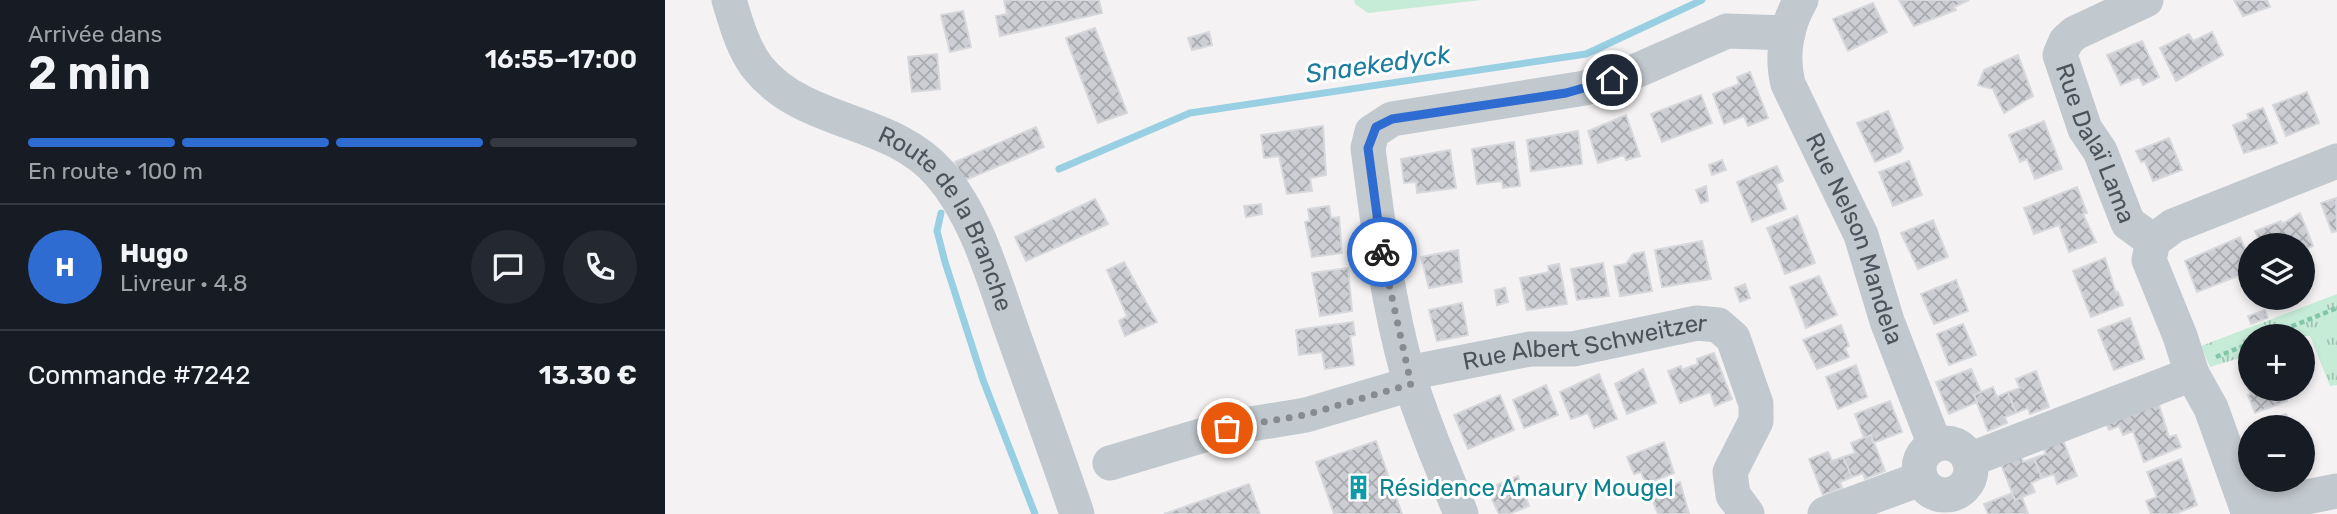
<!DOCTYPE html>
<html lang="fr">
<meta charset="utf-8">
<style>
:root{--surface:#171b24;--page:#242831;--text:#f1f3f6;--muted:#9ea1a6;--line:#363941;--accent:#2e6cd1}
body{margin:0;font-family:Rubik,sans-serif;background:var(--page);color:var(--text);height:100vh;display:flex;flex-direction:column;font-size:26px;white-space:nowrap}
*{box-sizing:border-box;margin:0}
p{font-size:23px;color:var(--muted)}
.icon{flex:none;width:38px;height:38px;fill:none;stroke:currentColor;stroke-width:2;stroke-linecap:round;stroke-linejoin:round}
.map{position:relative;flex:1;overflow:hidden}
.panel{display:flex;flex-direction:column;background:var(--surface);width:665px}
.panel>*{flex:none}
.controls{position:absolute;left:1573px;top:233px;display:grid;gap:14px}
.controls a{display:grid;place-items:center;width:77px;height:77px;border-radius:50%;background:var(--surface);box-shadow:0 4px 10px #0003;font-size:35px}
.pin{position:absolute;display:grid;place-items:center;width:60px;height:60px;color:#fff;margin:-30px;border:4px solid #fff;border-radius:50%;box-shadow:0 2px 7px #0007}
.courier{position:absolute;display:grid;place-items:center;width:70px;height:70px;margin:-35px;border:5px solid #2e6cd1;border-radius:50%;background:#fff;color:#222;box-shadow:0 2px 9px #0007}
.head em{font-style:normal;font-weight:600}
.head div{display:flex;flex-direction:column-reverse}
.head{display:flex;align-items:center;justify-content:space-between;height:119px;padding:0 28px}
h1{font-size:46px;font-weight:600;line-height:52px}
.bar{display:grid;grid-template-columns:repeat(4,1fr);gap:10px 7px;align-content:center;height:84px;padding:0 28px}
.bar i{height:9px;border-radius:5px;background:var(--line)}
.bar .active{background:var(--accent)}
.bar p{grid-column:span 4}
.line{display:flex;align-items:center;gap:18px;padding:0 28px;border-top:2px solid var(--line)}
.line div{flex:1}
.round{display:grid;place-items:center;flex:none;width:74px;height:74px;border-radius:37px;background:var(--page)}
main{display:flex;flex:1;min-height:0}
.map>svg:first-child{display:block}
.park{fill:url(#park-tufts)}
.pitch{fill:#c6ebd7}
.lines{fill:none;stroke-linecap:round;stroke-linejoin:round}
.stream{stroke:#98cfe3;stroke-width:7}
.building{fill:url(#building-cross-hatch);stroke:#d7d8dc;stroke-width:2}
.path{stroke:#82c6a8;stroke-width:4.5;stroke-dasharray:5 3.5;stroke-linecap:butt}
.minor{stroke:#c1c8ce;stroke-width:35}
.done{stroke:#868b91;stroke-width:7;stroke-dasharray:0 12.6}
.route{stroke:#2e6cd1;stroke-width:9}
.labels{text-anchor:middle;stroke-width:6;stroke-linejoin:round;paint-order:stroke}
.street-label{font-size:24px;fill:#4b545d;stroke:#fff}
.culture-label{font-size:24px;fill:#0d838f;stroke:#fff;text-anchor:start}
.water-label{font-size:26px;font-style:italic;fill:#1d7c9f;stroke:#fff}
</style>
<main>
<section class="panel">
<div class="head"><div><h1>2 min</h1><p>Arrivée dans</p></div><em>16:55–17:00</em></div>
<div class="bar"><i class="active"></i><i class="active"></i><i class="active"></i><i></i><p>En route · 100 m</p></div>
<div class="line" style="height:126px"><b class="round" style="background:var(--accent);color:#fff">H</b><div><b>Hugo</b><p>Livreur · 4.8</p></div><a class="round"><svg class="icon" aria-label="chat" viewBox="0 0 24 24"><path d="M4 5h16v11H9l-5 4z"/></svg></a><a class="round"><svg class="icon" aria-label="phone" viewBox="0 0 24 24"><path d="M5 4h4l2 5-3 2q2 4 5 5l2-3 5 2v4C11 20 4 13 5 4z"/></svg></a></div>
<div class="line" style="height:91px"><div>Commande #7242</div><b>13.30 €</b></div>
</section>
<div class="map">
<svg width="1672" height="514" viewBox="0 0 1672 514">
<defs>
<pattern id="park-tufts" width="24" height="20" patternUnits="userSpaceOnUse" patternTransform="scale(1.75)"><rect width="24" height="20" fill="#c6ebd7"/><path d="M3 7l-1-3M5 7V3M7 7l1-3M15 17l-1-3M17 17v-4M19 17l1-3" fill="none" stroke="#a3c1b2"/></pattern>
<pattern id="building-cross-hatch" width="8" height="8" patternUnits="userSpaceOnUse" patternTransform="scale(1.75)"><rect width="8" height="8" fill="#ccced3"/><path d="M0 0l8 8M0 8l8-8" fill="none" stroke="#a8aaae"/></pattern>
</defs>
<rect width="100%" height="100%" fill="#f4f2f2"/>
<!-- park -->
<path class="park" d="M1672,294V385L1665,386L1645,336H1586L1585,355L1545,367L1536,346Z"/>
<!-- pitch -->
<path class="pitch" d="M689,0H816L703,13L690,4Z"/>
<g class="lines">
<!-- stream -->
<path class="stream" d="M394,169L525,113L921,54L1037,0
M276,213L272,231L280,262L318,380L370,514"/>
</g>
<!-- building -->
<path class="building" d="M339,0H434L437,13L335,36L331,16L342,14Z
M1234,0H1304L1289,7L1291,10L1249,26Z
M1569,0H1602L1605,7L1578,16Z
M1208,3L1222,32L1183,51L1168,19Z
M298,11L306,47L285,52L276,15Z
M430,28L462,113L433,123L401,38Z
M544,32L547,45L527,50L523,38Z
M1547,32L1558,55L1511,81L1495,48L1524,34L1528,41Z
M1477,41L1494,77L1478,85L1474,77L1456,85L1442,55Z
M272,54L275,89L247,92L243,57Z
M1353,55L1368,96L1339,113L1328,89L1313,85L1319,70Z
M1085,72L1103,118L1083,126L1079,116L1059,124L1048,94L1074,84L1072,77Z
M1642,92L1654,123L1621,136L1608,105Z
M1036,95L1047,123L997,142L986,114Z
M1598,108L1612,143L1579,153L1568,125L1584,119L1582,114Z
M1223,111L1238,148L1235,152L1210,162L1192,123Z
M961,115L975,156L961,160L959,155L933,163L923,131Z
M1379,121L1397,169L1370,179L1362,159L1355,162L1344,135Z
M658,126L661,175L645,178L647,191L622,194L614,156L599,158L596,135Z
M371,127L379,147L298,181L290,162Z
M913,131L917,164L866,171L862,140Z
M1504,138L1517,170L1488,181L1480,161L1476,162L1471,151Z
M849,142L855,186L838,188L837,181L812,184L807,149Z
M785,150L791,188L752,193L751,182L739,183L736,159Z
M1057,160L1061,170L1047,175L1044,165Z
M1244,161L1257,195L1228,206L1214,172Z
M1112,166L1118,181L1111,184L1121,209L1087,222L1072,182Z
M1041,186L1043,201L1036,203L1031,190Z
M1412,187L1422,213L1418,214L1431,242L1404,252L1394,225L1369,234L1359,208Z
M1671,198L1672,231L1667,232L1656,203Z
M430,199L443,224L361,261L350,237Z
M596,204L597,214L581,217L579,206Z
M664,206L666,218L674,217L677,253L647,257L640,222L645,221L643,209Z
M1635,213L1648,246L1638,250V245H1596L1590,231L1616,221L1617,224Z
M1132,216L1150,263L1120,274L1102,228Z
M1268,220L1283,257L1253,269L1236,233Z
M1575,237L1586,263V282L1579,285L1575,275L1532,292L1520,261Z
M1037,241L1046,279L997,287L990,250Z
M793,250L797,282L764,288L756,257Z
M979,252L987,291L955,296L949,266L961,264L968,254Z
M1440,258L1451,293L1453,292L1458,305L1426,317L1408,271Z
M459,262L492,322L460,336L454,321L462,316L442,270Z
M938,263L944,296L912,300L906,269Z
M894,264L902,304L862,310L855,278L884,272L883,266Z
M683,268L687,311L655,316L647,273Z
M1154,276L1172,315L1141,328L1125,287Z
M1291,280L1303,311L1269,324L1256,294Z
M1080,284L1085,298L1075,302L1070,288Z
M840,288L843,302L832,305L830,290Z
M797,303L803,335L772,341L764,310Z
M1600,310L1603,318L1586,324L1583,316Z
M1465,318L1479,359L1449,370L1433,330Z
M688,322L690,335L685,336L689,365L660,369L657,352L634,355L631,330Z
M1298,324L1311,355L1284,365L1272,334Z
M1176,325L1184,346L1180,348L1184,357L1152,369L1138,340Z
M1049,353L1067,399L1050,406L1045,392L1015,403L1003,371L1016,366L1017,370L1024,367L1033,364L1032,359Z
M1191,365L1202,397L1173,409L1161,377Z
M978,369L991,403L962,414L950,384Z
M1306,369L1316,392L1309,395L1312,402L1284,414L1271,382Z
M1586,369V388H1617L1622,401L1590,413L1583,395L1586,394L1576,373Z
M1371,371L1384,407L1365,414L1363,408L1351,413L1343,392L1355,388L1351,379Z
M934,374L952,419L929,428L923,413L906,419L895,392Z
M881,385L893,415L859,428L848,400Z
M1328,387L1332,397L1343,392L1351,413L1340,417L1342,423L1323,431L1309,395Z
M835,395L849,430L803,449L789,415Z
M1225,401L1237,432L1208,443L1206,435L1199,438L1190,414Z
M1493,402L1504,437L1511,435L1516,447L1479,462L1468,431L1458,435L1454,426L1444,430L1441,423Z
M1621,414L1626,427H1588Z
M1206,435L1220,471L1200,479L1198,473L1187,477L1178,457L1190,453L1186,443Z
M1398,440L1412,476L1392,484L1389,474L1377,478L1369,458L1381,454L1378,447Z
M711,441L737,514H669L651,462Z
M999,442L1009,473L981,484L976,472L969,474L962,457Z
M1163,452L1167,461L1178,457L1187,477L1175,482L1177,488L1158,495L1144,459Z
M1356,456L1358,462L1369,458L1377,478L1366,483L1370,492L1350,500L1336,464Z
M1516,459L1532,505L1510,514H1486L1481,501L1492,497L1482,472Z
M853,476L864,506L844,514H834L822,489Z
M1015,482L1024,514H993L985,494Z
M584,484L595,514H499Z
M1347,493L1350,500L1357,497L1363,514H1323L1319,504Z"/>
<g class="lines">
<!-- path -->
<path class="path" d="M1603,336L1672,308
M1551,357L1586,343"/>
<!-- minor -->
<g class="minor">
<path id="s1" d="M64,0C71,23 78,49 93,68C140,126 226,117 275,174C311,215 328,277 346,328C368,390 391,452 412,514"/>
<path id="s2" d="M1136,0C1121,25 1116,56 1123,84L1196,235L1222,321L1270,445"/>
<path id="s3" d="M1481,0L1410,33L1401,41L1395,55L1420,129L1435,151L1463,223L1488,241"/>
<path id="s4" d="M743,373L865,349H908L1032,323L1053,325L1068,338L1091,404V421L1065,472L1068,495L1082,514"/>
<circle cx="1280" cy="469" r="26"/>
<path d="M1304,460L1527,374"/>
<path d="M445,463L562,428L641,415L746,384"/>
<path d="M1582,509L1672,491"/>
<path d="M796,514C778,468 757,422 743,374C722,300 713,224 703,148L707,132L727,119L920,88L964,74L1062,31L1123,33"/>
<path d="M1160,514L1255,479"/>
<path d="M1584,514L1546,408L1527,374L1515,336L1484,260L1488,241L1508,226L1672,161"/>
</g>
</g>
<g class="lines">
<!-- done -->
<path class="done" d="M562,428L640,415L746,384L717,252"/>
<!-- route -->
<path class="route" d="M717,252L703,148L711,127L727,119L901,93L947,80"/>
</g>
<!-- icons -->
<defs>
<symbol id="building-bare" viewBox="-9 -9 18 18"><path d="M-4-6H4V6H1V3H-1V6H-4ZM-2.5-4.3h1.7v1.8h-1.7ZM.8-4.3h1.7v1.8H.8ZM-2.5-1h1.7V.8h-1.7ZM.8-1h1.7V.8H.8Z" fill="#0f9aa8" stroke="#fff" stroke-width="2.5" paint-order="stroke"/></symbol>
</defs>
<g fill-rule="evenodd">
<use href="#building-bare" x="676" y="470" width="35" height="35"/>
</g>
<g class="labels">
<!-- street labels -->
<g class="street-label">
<text dy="8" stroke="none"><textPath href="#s3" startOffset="201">Rue Dalaï Lama</textPath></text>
<text dy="8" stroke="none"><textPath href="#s1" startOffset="327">Route de la Branche</textPath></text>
<text dy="8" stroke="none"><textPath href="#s2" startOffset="256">Rue Nelson Mandela</textPath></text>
<text dy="8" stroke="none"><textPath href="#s4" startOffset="180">Rue Albert Schweitzer</textPath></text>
</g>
<!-- culture labels -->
<g class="culture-label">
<text x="714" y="496">Résidence Amaury Mougel</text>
</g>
<!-- water labels -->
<g class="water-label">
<text transform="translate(713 64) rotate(-8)" y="9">Snaekedyck</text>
</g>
</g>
</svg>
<div class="controls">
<a><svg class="icon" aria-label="layers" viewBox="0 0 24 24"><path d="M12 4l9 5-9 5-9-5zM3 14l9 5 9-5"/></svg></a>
<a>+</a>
<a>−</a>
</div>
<div class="pin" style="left:562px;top:428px;background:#ea580c"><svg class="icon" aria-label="bag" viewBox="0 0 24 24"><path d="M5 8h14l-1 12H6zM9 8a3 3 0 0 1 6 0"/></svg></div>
<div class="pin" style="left:947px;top:80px;background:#1f2937"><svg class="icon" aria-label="home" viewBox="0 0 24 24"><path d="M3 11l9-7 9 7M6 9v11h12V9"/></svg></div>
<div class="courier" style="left:717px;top:252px"><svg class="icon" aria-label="bike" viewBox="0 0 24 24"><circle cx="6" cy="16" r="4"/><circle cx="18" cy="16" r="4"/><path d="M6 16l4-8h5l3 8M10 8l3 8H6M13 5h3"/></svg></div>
</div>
</main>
